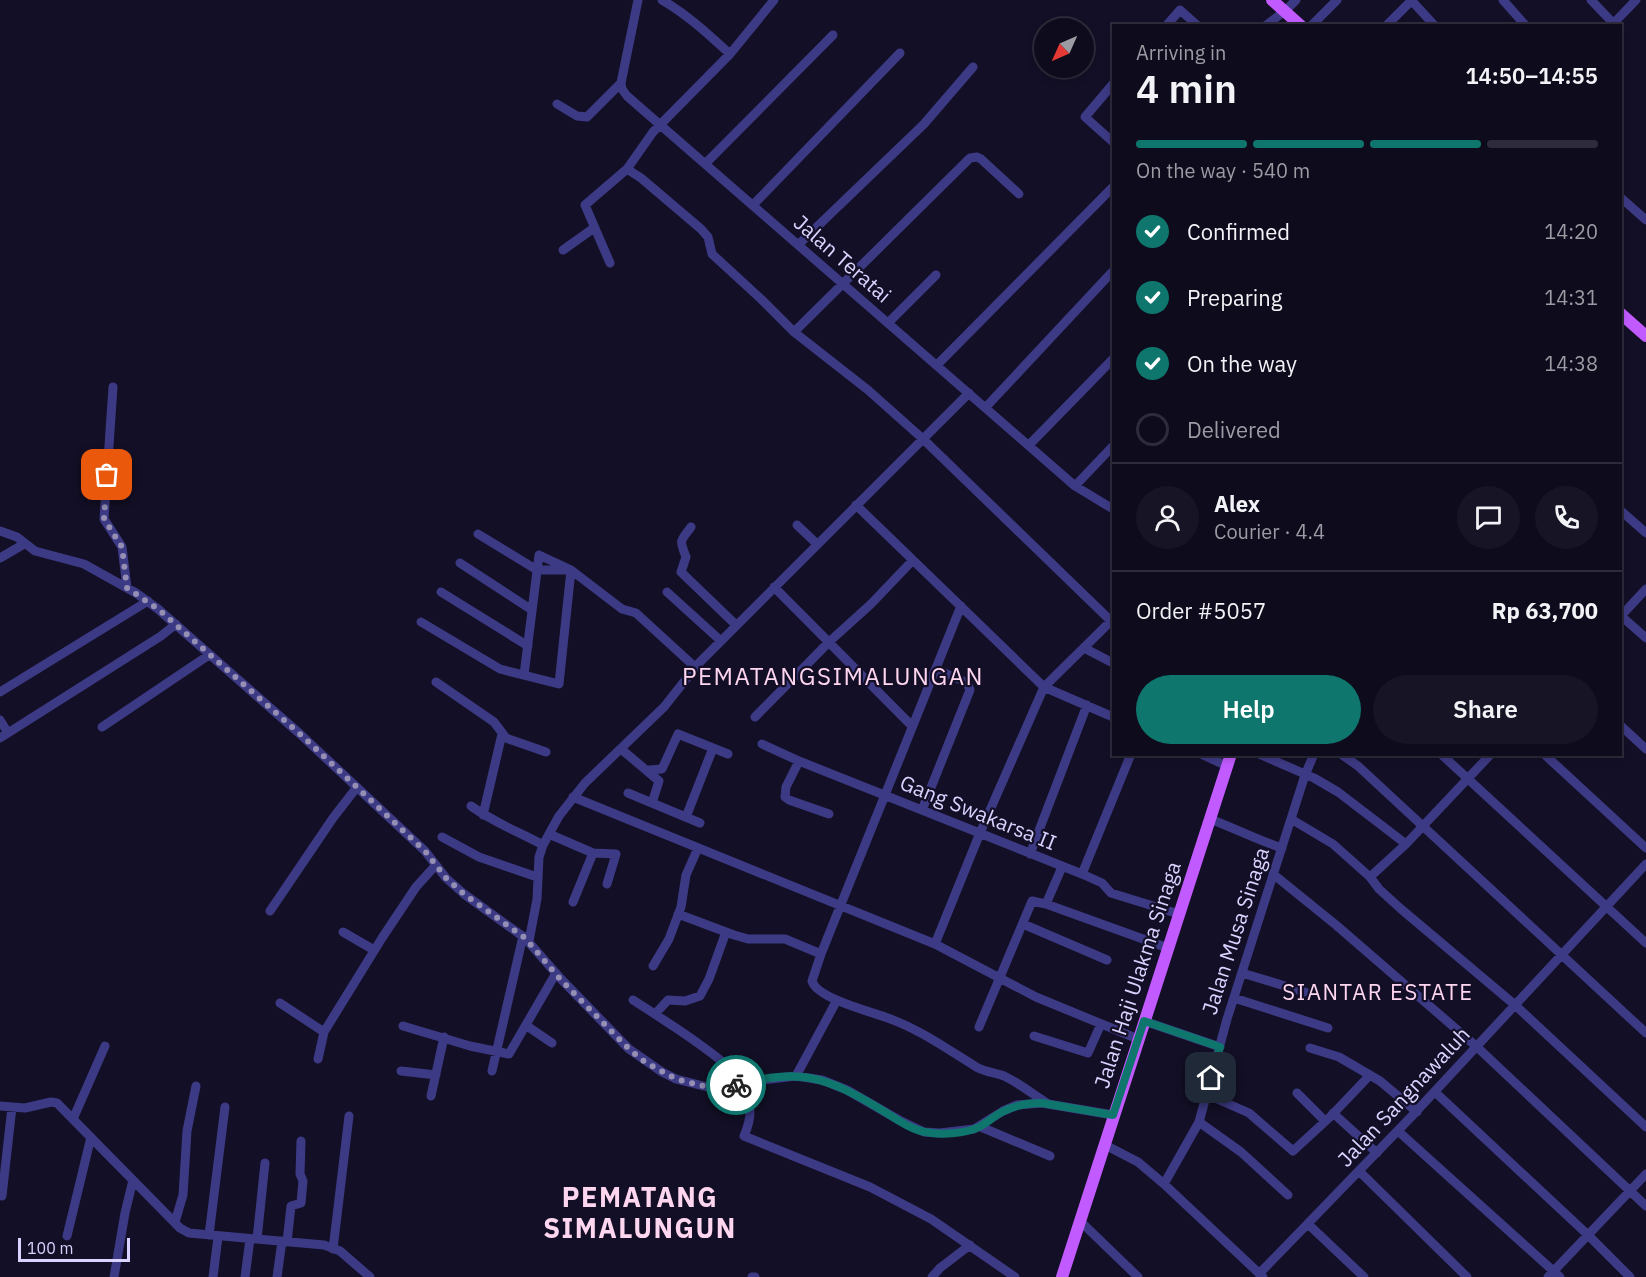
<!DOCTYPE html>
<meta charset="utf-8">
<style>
:root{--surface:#0e0b1c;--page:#171425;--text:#f1f3f6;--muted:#9b9ba3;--line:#2e2b3b;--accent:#0f766e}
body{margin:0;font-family:"IBM Plex Sans",sans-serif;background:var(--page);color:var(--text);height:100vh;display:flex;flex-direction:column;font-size:22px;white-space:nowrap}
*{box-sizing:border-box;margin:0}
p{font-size:20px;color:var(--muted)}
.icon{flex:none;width:33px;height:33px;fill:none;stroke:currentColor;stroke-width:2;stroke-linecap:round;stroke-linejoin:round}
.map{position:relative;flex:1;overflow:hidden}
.details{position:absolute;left:1112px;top:24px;width:510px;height:732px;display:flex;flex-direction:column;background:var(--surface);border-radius:0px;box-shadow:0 3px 9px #0003,0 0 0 2px var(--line)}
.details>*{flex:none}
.needle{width:39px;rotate:225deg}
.buttons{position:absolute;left:1034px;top:18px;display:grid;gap:12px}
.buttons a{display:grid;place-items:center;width:60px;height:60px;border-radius:50%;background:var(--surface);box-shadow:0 3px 9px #0003,0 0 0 2px var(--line);font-size:30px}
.scale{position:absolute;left:18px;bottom:15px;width:112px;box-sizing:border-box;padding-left:6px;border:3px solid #d9d4ff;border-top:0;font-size:16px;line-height:21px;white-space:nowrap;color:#d9d4ff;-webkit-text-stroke:4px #130f26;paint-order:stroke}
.pin{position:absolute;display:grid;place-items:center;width:51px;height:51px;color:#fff;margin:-26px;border-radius:12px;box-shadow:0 3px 9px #0006}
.courier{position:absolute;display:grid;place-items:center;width:60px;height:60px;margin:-30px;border:4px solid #0f766e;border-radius:50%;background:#fff;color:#222;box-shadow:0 2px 8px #0007}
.overview em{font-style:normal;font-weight:600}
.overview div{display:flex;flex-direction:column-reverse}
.overview{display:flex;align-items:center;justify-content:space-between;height:102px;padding:0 24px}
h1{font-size:39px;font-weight:600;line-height:45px}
.bar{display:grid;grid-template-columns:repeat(4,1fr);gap:9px 6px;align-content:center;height:72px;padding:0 24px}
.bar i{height:8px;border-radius:4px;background:var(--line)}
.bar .current{background:var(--accent)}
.bar p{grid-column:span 4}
.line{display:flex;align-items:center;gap:15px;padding:0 24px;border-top:2px solid var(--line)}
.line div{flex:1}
.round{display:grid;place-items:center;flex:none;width:63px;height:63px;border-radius:32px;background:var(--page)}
ol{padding:0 24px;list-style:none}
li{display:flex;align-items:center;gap:18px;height:66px}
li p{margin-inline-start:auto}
li .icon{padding:6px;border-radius:50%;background:var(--accent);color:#fff;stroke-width:4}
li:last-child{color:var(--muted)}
li i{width:33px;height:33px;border:3px solid var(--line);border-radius:50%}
.action{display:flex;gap:12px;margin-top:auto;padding:12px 24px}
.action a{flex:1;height:69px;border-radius:36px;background:var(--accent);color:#fff;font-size:24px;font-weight:600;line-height:69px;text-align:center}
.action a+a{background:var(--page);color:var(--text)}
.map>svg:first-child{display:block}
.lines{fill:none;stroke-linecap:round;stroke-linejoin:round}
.minor{stroke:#3d3a85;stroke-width:9}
.major{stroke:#c25bff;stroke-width:12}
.done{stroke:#948fb3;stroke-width:6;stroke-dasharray:0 10.8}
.route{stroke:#0f766e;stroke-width:8}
.labels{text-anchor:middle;stroke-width:4.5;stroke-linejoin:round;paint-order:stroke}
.street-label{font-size:21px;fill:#d9d4ff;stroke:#130f26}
.neighbourhood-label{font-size:22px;letter-spacing:1.5px;fill:#ffd6f0;stroke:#130f26}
.quarter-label{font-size:24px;letter-spacing:1.5px;fill:#ffd6f0;stroke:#130f26}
.district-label{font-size:27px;font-weight:bold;letter-spacing:1.5px;fill:#ffd6f0;stroke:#130f26}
</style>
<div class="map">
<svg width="1646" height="1277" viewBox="0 0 1646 1277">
<rect width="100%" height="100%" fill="#130f26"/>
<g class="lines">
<!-- minor -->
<path class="minor" d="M638,0L621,83L622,89L627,96L1075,486L1113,509
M662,0C688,15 708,34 730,54
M1411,0L1435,26
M1503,0L1526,26
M1591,0L1613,23
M1166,26L1180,10L1198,26
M1265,26L1285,11L1296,0
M1311,26L1337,0
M1386,26L1412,0
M1611,26L1636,0
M1113,84L1085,117L1113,142
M557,104L577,116L587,117L621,83
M705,164L833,35
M627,169L641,178L701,229L708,237L712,254L761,299L794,332
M1019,194L981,159L977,157L970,158L794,332L868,390L923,439L1111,621
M1620,197L1646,220
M753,205L900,53
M798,245L924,124L973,67
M563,250L594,228
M610,263L585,205L627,169L653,132L730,54L774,0
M888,323L936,275
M937,365L1113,187
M113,387L104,519L122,547L127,588
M986,407L1113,271
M1029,445L1113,359
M1075,486L1113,446
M856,505L1044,687L1113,717
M1620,510L1646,533
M797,525L817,544
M691,527C680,542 679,539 686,557L681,572L736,625
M0,531L17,537L35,551L84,564L136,593L158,609L300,734L425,851L446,878L464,894L525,938L561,979L629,1049L662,1072L676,1079L711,1088H724L746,1082L796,1076L822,1080L847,1090L899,1120L924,1132L940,1133L974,1129L1003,1111L1017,1105L1042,1103L1113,1115
M0,558L24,544
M460,563L532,610
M774,587L912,726
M441,592L528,646
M667,592L721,641
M961,606L821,954L812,981C817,998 868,1011 885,1017C920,1029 947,1049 978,1068C986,1072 996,1073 1004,1076C1019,1083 1034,1095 1047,1103
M1620,615L1646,638
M1620,617L1646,589
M421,622L500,669L559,684L571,570H537L478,534
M1084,648L1113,663
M524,675L539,555L571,570L622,609L636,613L695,667
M436,682L494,722L506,738L546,752
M0,692L148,601
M755,717L829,642L871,604L913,560
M0,720L8,733
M1620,725L1646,749
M102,727L209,655
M0,738L161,636L176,624
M762,744L799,761L1082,874L1102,883L1111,893L1179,914
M621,749L659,781L652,803
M1201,754L1227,766
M1259,754L1314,778L1338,792L1406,844
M1341,754L1358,766L1646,1033
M1441,754L1646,943
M1544,754L1646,848
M799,761L786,787L785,797L789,800L829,814
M649,770L662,769L678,734L728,754
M628,793L700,823
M573,797L935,944L1036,997L1138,1039
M471,806C493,822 519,832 543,845
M922,810L970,690L967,683L936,669
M483,815L502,734
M686,817L713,748
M1210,819C1234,828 1257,840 1282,848
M1291,819L1333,844L1370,877L1379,889L1401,909L1515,1005L1646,1127
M549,834L593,853L616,854L607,884
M442,837L479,857L537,877
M1030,854L1087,705
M1082,874L1131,754
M1273,874L1336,925L1477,1047L1646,1206
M1370,877L1406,844L1491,754
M573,902L593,853
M1046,904L1062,867
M270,911L333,818L357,787
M678,914L734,935L748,939H785L821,954
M1023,924L1107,960
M343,932L374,950
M529,941L537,899L539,857L543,845L559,816L585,783L664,707L698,664L969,393
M935,944L980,833L1044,687L1113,619
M653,966L669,939L681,907L686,875L698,848
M1242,973L1305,992
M1234,998L1328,1028
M633,1000C673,1026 712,1050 746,1082
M280,1003L324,1032
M655,1014L668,1000L685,1001L700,996L709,979L726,932
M1144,1021L1220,1047
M403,1026L470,1046L509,1054L556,973
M527,1026L552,1043
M979,1027L1032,901L1046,904L1168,948
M1034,1036L1088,1053L1101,1024
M1310,1048L1339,1057L1380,1081L1417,1112
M318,1059L324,1032L382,938L416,887L435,866
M401,1071L436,1075
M492,1071L523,936
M796,1076L837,1000
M727,1088C755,1094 753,1115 744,1136L870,1187L931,1219L1015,1277
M1435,1092L1588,1235L1630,1277
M1297,1093L1325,1121
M1206,1094L1249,1113L1293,1151L1330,1117L1370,1075
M431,1096L444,1037
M0,1106L25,1108L51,1102L57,1103L180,1228L189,1233L324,1245L340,1251L370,1277
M1333,1113L1377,1153
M73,1119L105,1046
M1199,1122L1241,1152L1288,1195
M981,1127L1050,1156
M1398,1131L1560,1277
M1105,1145L1138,1162L1164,1184L1263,1277
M1359,1171L1467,1277
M1164,1184L1199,1122L1227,1019L1305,775L1314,754
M2,1196L12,1107
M1079,1220L1138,1277
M175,1222L183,1195L187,1131L196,1086
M1308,1224L1364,1277
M209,1235L225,1107
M67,1236L91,1137
M257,1239L265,1163
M287,1242L291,1206L301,1203L303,1181L300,1174L301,1141
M333,1249L349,1116
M1259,1274L1411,1117L1646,864
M114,1277L125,1213L133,1180
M213,1277L218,1237
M245,1277L250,1239
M277,1277L282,1241
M752,1277H755
M932,1277L940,1268L970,1245
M1548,1277L1646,1174"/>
<!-- major -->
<path class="major" d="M1272,0L1301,26
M1620,313L1646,336
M1062,1277L1231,754"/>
</g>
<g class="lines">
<!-- done -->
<path class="done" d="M107,475L104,519L122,547L127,588L158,609L300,734L425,851L446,878L464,894L525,938L561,980L629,1049L645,1062L676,1079L711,1088H724L736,1085"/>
<!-- route -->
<path class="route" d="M736,1085C800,1068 825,1076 880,1109C894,1117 909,1129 925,1132C940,1135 965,1134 979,1127C987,1123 994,1116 1002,1112C1015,1105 1028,1103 1042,1103L1113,1115L1144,1021L1220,1047L1211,1078"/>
</g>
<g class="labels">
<!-- street labels -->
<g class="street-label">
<text transform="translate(842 259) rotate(41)" y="7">Jalan Teratai</text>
<text transform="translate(978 813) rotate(22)" y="7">Gang Swakarsa II</text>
<text transform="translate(1236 931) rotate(-72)" y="7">Jalan Musa Sinaga</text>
<text transform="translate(1138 975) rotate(-72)" y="7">Jalan Haji Ulakma Sinaga</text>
<text transform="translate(1404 1097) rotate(-47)" y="7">Jalan Sangnawaluh</text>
</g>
<!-- neighbourhood labels -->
<g class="neighbourhood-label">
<text x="1378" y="1000">SIANTAR ESTATE</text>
</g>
<!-- quarter labels -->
<g class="quarter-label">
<text x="833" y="685">PEMATANGSIMALUNGAN</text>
</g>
<!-- district labels -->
<g class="district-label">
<text x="640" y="1207">PEMATANG<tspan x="640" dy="31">SIMALUNGUN</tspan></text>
</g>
</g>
</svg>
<div class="buttons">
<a><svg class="needle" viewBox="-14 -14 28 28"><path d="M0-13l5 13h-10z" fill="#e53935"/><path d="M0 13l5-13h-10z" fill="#9b9ba3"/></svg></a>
</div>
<div class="scale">100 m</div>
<div class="pin" style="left:107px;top:475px;background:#ea580c"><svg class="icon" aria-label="bag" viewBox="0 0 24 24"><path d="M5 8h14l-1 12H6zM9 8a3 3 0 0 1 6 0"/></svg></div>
<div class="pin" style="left:1211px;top:1078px;background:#1f2937"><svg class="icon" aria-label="home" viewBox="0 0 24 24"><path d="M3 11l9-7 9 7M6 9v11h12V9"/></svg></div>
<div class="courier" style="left:736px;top:1085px"><svg class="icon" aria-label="bike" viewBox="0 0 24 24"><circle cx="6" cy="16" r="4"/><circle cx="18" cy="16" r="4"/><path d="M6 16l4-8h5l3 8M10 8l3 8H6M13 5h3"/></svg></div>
<section class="details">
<div class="overview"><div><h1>4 min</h1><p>Arriving in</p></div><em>14:50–14:55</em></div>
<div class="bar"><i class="current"></i><i class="current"></i><i class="current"></i><i></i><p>On the way · 540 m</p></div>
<ol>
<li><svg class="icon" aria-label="check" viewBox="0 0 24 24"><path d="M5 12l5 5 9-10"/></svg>Confirmed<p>14:20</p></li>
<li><svg class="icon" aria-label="check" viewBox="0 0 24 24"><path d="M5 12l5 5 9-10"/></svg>Preparing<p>14:31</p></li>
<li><svg class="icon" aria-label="check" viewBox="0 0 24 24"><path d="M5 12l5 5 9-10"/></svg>On the way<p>14:38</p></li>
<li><i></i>Delivered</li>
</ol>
<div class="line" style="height:108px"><a class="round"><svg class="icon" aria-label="person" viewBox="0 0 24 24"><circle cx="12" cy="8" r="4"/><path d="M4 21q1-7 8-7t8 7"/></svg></a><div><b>Alex</b><p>Courier · 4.4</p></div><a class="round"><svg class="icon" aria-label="chat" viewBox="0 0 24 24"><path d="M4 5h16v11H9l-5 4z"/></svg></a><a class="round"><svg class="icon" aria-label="phone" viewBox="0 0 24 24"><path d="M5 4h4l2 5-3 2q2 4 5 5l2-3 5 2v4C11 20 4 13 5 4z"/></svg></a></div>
<div class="line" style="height:78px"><div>Order #5057</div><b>Rp 63,700</b></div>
<div class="action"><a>Help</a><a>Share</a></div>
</section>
</div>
